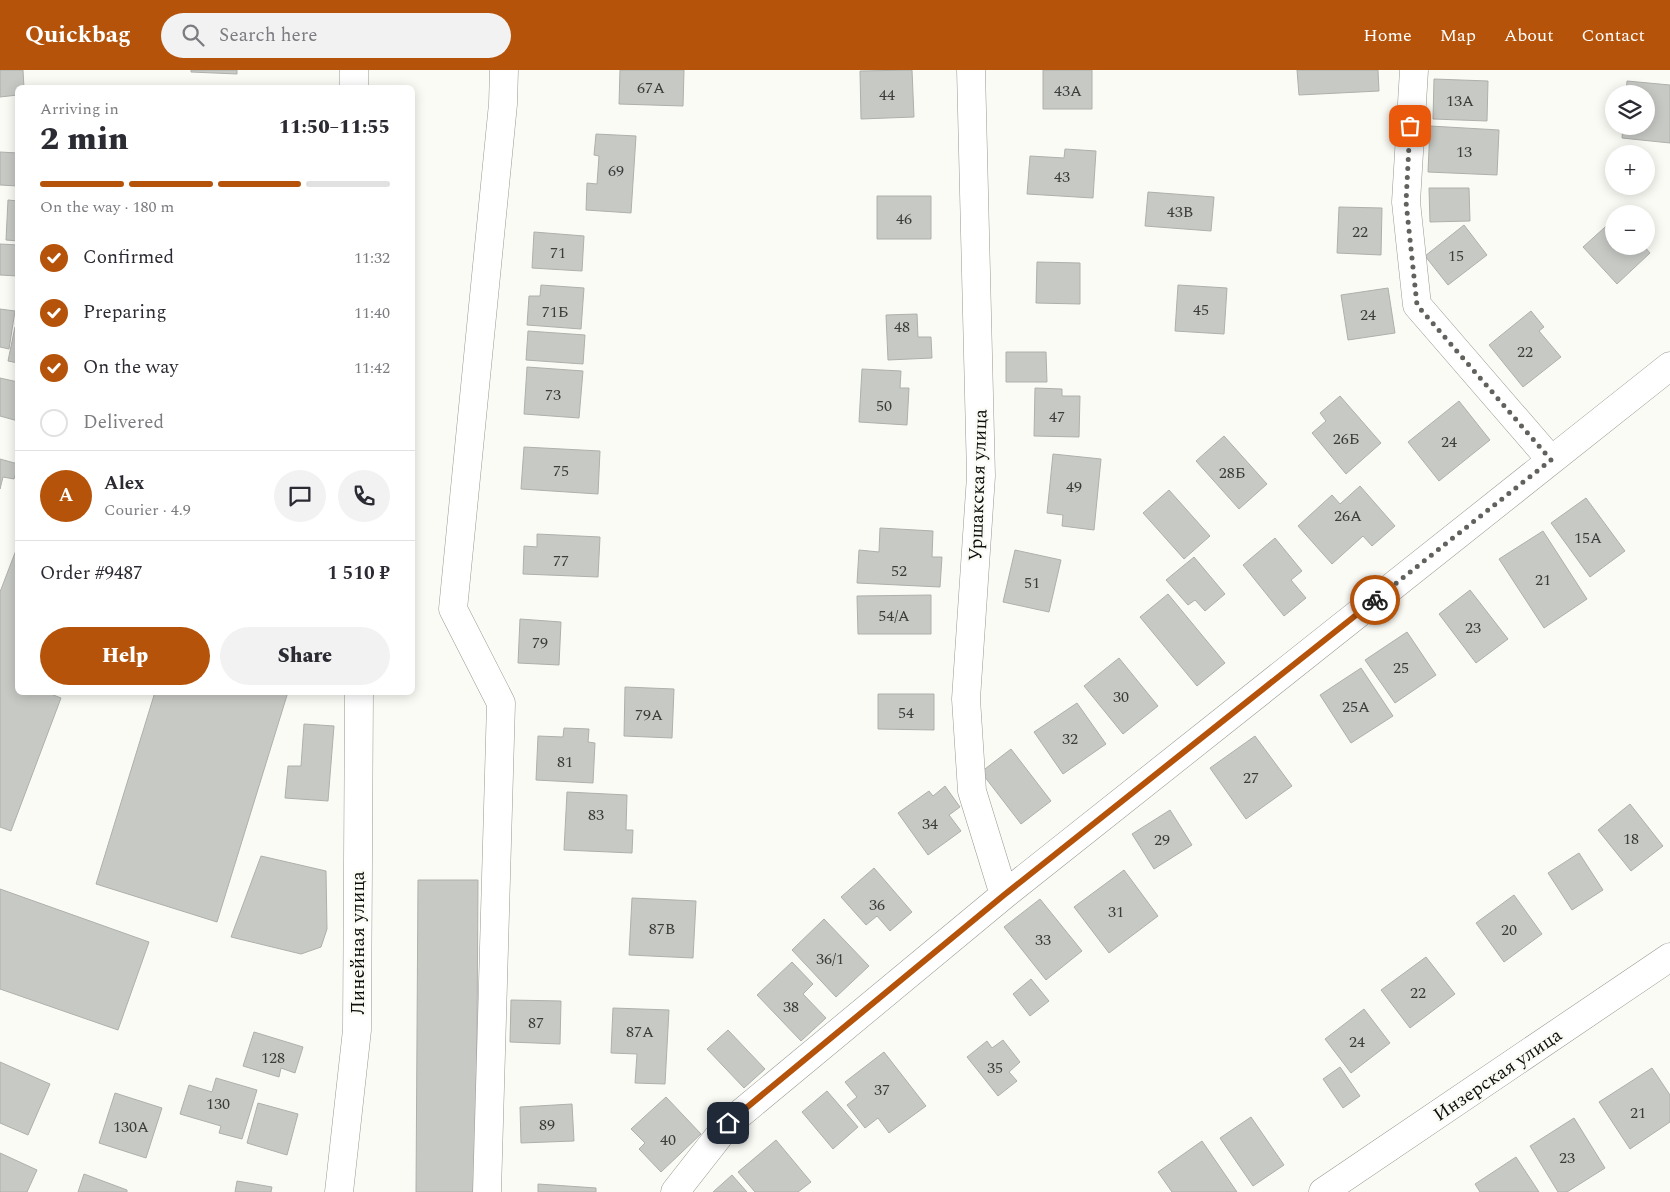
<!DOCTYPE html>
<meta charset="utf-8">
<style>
:root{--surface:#fff;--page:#f2f2f3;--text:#2b2b33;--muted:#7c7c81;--line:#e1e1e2;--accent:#b45309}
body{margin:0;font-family:Spectral,serif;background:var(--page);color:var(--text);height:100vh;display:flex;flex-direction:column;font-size:19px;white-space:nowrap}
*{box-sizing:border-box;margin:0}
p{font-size:16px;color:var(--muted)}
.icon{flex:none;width:28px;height:28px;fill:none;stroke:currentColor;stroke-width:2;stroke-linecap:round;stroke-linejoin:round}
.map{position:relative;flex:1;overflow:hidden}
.side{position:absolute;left:15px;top:15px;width:400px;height:610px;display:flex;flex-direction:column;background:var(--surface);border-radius:8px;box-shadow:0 2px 12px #0003}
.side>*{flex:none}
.buttons{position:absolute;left:1605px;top:15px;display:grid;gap:10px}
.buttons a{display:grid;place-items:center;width:50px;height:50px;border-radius:50%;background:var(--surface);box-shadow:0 2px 12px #0003;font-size:25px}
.pin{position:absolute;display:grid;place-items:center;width:42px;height:42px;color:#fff;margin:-21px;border-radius:10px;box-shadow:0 2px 8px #0006}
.courier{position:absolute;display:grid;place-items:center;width:50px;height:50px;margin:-25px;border:4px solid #b45309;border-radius:50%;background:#fff;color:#222;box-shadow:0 1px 6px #0007}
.summary em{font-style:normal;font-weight:800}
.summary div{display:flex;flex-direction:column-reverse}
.summary{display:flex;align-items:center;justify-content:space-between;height:85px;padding:0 25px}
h1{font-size:32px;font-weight:800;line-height:38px}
.bar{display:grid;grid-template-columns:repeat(4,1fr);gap:8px 5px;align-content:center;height:60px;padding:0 25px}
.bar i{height:6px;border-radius:4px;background:var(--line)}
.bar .active{background:var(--accent)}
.bar p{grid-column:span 4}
.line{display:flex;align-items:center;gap:12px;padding:0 25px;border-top:1px solid var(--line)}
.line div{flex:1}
.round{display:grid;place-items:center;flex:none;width:52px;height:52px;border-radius:26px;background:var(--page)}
ol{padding:0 25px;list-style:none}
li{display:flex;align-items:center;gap:15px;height:55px}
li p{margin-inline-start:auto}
li .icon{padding:5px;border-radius:50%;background:var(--accent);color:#fff;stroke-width:4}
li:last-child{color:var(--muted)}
li i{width:28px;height:28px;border:2px solid var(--line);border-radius:50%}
.action{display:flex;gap:10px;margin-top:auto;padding:10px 25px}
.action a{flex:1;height:58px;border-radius:30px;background:var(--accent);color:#fff;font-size:20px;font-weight:800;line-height:58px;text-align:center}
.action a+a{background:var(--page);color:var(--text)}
header{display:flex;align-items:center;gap:30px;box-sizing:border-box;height:70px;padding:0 25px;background:var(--accent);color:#fff}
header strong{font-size:24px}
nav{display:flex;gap:28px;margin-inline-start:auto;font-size:18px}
.search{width:350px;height:45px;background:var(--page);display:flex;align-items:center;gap:12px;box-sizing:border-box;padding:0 18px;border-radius:28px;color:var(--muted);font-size:19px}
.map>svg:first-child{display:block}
.building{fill:#c7c9c5;stroke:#aeb0ac}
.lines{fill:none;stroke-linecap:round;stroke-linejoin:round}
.minor-casing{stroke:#989893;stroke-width:29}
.minor{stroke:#fff;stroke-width:28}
.done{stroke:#61615e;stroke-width:5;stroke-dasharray:0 9}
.route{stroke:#b45309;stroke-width:6}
.labels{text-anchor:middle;stroke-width:5;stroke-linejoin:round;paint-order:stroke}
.number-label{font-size:16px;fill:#3c3d3a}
.street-label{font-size:19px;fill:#0e0e0c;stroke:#fbfbf6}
</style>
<header>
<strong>Quickbag</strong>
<div class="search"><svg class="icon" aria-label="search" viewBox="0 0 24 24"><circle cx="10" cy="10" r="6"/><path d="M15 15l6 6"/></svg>Search here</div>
<nav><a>Home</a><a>Map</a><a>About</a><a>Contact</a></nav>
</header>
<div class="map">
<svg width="1670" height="1122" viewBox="0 0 1670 1122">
<rect width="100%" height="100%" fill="#fbfbf6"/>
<!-- building -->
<path class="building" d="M0,0H23L24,18H18V25L0,27Z
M191,0H237V4L191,2Z
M620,0H684L683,36L619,34Z
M912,0L914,47L861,49L860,1Z
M1043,0H1092V39H1043Z
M1297,0H1378L1379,21L1299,25Z
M1434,9L1488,11L1487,51L1433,49Z
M1627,11L1670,15V73L1622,68L1623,56H1646V24H1626Z
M1430,56L1499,60L1497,105L1428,102Z
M596,64L636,66L631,143L586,140L587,113L597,114L599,86L594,85Z
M1065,79L1096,81L1093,128L1027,124L1030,86L1064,88Z
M0,82L18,83V116L0,115Z
M1429,118H1469L1470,151L1430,152Z
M1148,122L1214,127L1211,161L1145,156Z
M877,126H931V169H877Z
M8,130L18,131V171L6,170Z
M1339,137L1382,138L1381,185L1337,183Z
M1614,149V176H1644L1650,183L1617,214L1583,177Z
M1464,155L1487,185L1448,215L1425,186Z
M534,162L584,166L582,201L532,198Z
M0,174L18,175V206L0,205Z
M1037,192L1080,193V234L1036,233Z
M541,215L584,218L581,259L527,255L529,226H540Z
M1178,215L1227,218L1224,264L1175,261Z
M1388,218L1395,263L1348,270L1341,225Z
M0,239L15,241L9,279L0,277Z
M1531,241L1544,257L1539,261L1561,287L1523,317L1489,275Z
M917,244L918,267H931L932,288L888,290L886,245Z
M15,257H18V293L8,291Z
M528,261L585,265L583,294L526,290Z
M1006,282H1046L1047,312H1006Z
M527,297L583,301L579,348L524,344Z
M862,299L901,301L900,318H909L907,355L859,352Z
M0,308L18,312V351L0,346Z
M1035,318L1062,319V326H1080L1079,367L1034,366Z
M1340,326L1381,373L1346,404L1312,363L1326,351L1320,343Z
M1459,331L1490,370L1439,411L1408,372Z
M1224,366L1267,414L1239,439L1196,391Z
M524,377L600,381L598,424L521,419Z
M1053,384L1101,389L1094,460L1062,456L1063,445L1047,443Z
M0,389L18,394L14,409L3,407L0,419Z
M1360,416L1395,456L1372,476L1363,466L1332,494L1298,456L1332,425L1340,434Z
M1169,420L1210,466L1184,489L1143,443Z
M1586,428L1625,481L1590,507L1551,453Z
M880,458L933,461L932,487H942L940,517L857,513L859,480L879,482Z
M1543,461L1587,529L1544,558L1499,489Z
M537,464L600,467L598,507L523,504L524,476L537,477Z
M1275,468L1302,501L1291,510L1306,528L1284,546L1243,495Z
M18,475V622H46L61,628L11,761L0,757V522Z
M1015,480L1061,490L1049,542L1003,532Z
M1194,487L1225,524L1205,541L1195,530L1188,535L1166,510Z
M1470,520L1508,569L1476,593L1439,544Z
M1168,524L1225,593L1197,616L1140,547Z
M931,525V564H858L857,526Z
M520,549L561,552L559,595L518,593Z
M1407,562L1436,605L1395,633L1365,590Z
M1119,588L1158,636L1123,664L1084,616Z
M1361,598L1393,646L1351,673L1320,625Z
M625,617L674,619L672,668L624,666Z
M155,622H288L217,852L96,814Z
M878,624H934V660L878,659Z
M1077,633L1106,674L1063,704L1034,662Z
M304,654L334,656L328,731L285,728L288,696H301Z
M564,658L589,659L588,672L595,673L593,713L536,710L538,666L563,667Z
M1255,666L1292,716L1246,749L1210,698Z
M1011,679L1051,731L1021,754L981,702Z
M945,716L960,737L949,745L961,761L928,785L898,743L929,721L933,726Z
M567,722L627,725L626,760H633L632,783L564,780Z
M1630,734L1663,776L1631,801L1598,760Z
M1170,740L1192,775L1154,799L1132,764Z
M1579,783L1603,820L1572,840L1548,803Z
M261,786L326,801L327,859L321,877L301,884L231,867Z
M874,798L912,842L890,861L877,846L866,855L841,827Z
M1124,800L1158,846L1109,883L1074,837Z
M418,810H478L476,1122H416Z
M0,819L149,872L118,960L0,919Z
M1514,825L1542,864L1504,892L1476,853Z
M632,828L696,831L693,888L629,885Z
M1040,829L1082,881L1046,910L1004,857Z
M824,849L869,896L836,927L792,880Z
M1426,887L1455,924L1410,958L1381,920Z
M792,892L813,914L803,924L826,948L801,971L757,925Z
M1031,909L1049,931L1030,946L1013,924Z
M511,930L561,931L560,974L510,972Z
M613,938L669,940L665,1014L635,1013L637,984L611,983Z
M1364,939L1390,973L1351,1003L1325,969Z
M728,960L765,999L744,1018L707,979Z
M254,962L303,977L295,1003L281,998L279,1007L243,996Z
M1003,970L1020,992L1009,1002L1017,1011L998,1026L967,987L987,971L992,978Z
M884,982L926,1036L889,1063L878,1048L865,1058L847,1035L857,1027L845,1012Z
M0,992L50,1014L28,1065L0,1053Z
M1340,997L1360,1026L1343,1038L1323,1009Z
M1652,998L1670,1025V1052L1630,1079L1599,1032Z
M216,1008L257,1020L242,1069L219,1063L221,1056L180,1044L189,1015L212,1022Z
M827,1021L858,1057L833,1079L802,1042Z
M115,1023L162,1038L146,1088L99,1073Z
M666,1027L701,1064L661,1102L639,1079L645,1073L631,1059Z
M258,1033L298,1044L287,1085L247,1073Z
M572,1034L574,1071L521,1073L520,1037Z
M1251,1047L1284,1095L1253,1116L1220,1068Z
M1574,1048L1605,1098L1567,1122H1558L1530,1076Z
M776,1070L811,1112L798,1122H755L738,1102Z
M1202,1071L1237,1122H1172L1158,1102Z
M0,1083L37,1100L27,1122H0Z
M1516,1087L1539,1122H1480L1475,1114Z
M84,1104L127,1120V1122H78Z
M732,1105L747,1122H713Z
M237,1111L272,1117L271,1122H235Z
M538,1114L596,1118V1122H538Z"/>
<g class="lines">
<defs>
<path id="minor" d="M354,0V18
M971,0L981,406L966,629L972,721L1004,825
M1414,0L1406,132L1417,235L1551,390
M339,1122L357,960L359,622
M487,1122L501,633L453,539L503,34L504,0
M675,1122L729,1053L1004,825L1670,296
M1323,1122L1670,887"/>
</defs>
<!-- minor casing -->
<use href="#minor" class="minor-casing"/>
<!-- minor -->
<use href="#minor" class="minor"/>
</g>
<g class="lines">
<!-- done -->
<path class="done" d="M1375,530L1551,390L1417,235L1406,132L1410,56"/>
<!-- route -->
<path class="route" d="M728,1053L1004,825L1375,530"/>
</g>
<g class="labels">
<!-- number labels -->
<g class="number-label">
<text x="651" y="23">67А</text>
<text x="1068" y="26">43А</text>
<text x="887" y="30">44</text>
<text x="1460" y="36">13А</text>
<text x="1464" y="87">13</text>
<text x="616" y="106">69</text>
<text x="1062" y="112">43</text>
<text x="1180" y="147">43В</text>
<text x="904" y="154">46</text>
<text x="1360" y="167">22</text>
<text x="558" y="188">71</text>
<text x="1456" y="191">15</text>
<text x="1201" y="245">45</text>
<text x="555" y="247">71Б</text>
<text x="1368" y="250">24</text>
<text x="902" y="262">48</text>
<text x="1525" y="287">22</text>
<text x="553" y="330">73</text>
<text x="884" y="341">50</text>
<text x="1057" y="352">47</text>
<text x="1346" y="374">26Б</text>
<text x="1449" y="377">24</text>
<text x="561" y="406">75</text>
<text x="1232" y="408">28Б</text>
<text x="1074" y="422">49</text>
<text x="1348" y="451">26А</text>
<text x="1588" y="473">15А</text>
<text x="561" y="496">77</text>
<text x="899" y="506">52</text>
<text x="1543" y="515">21</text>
<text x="1032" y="518">51</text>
<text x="894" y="551">54/А</text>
<text x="1473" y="563">23</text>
<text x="540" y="578">79</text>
<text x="1401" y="603">25</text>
<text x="1121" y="632">30</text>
<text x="1356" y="642">25А</text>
<text x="906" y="648">54</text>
<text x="649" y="650">79А</text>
<text x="1070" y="674">32</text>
<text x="565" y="697">81</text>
<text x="1251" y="713">27</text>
<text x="596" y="750">83</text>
<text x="930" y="759">34</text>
<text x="1631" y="774">18</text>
<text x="1162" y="775">29</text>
<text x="877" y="840">36</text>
<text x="1116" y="847">31</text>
<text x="662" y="864">87В</text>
<text x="1509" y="865">20</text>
<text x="1043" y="875">33</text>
<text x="830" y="894">36/1</text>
<text x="1418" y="928">22</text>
<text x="791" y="942">38</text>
<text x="536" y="958">87</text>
<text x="640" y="967">87А</text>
<text x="1357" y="977">24</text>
<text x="273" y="993">128</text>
<text x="995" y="1003">35</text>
<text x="882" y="1025">37</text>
<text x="218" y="1039">130</text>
<text x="1638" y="1048">21</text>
<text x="547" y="1060">89</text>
<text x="131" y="1062">130А</text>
<text x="668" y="1075">40</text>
<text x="1567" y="1093">23</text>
</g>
<!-- street labels -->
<g class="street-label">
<text transform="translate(977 415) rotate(-88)" y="7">Уршакская улица</text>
<text transform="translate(357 873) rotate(-90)" y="7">Линейная улица</text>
<text transform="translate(1497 1004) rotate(-34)" y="7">Инзерская улица</text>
</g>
</g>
</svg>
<div class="buttons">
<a><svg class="icon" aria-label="layers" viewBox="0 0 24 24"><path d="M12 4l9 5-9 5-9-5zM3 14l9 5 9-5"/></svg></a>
<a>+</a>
<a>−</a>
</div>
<div class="pin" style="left:1410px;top:56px;background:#ea580c"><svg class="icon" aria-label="bag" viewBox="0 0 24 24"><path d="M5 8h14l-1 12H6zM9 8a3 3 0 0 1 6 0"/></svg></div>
<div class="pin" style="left:728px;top:1053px;background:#1f2937"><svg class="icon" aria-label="home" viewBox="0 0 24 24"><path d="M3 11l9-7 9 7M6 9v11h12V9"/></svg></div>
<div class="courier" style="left:1375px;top:530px"><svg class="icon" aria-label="bike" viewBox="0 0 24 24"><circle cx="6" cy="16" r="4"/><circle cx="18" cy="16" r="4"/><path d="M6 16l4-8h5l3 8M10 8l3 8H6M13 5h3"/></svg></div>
<section class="side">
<div class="summary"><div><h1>2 min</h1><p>Arriving in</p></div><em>11:50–11:55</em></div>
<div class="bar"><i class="active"></i><i class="active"></i><i class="active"></i><i></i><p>On the way · 180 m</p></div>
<ol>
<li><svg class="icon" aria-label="check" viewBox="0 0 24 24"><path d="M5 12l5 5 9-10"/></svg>Confirmed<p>11:32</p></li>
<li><svg class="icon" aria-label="check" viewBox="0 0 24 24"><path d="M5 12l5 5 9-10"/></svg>Preparing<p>11:40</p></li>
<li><svg class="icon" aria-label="check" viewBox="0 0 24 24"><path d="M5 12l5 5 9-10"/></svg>On the way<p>11:42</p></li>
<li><i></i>Delivered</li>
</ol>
<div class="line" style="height:90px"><b class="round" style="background:var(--accent);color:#fff">A</b><div><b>Alex</b><p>Courier · 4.9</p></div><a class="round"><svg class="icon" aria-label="chat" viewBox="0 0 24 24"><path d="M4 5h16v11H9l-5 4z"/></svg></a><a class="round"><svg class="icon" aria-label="phone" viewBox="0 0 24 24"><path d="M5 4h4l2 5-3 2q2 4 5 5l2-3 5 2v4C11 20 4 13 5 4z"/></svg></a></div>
<div class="line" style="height:65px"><div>Order #9487</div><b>1 510 ₽</b></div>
<div class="action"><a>Help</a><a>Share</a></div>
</section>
</div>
